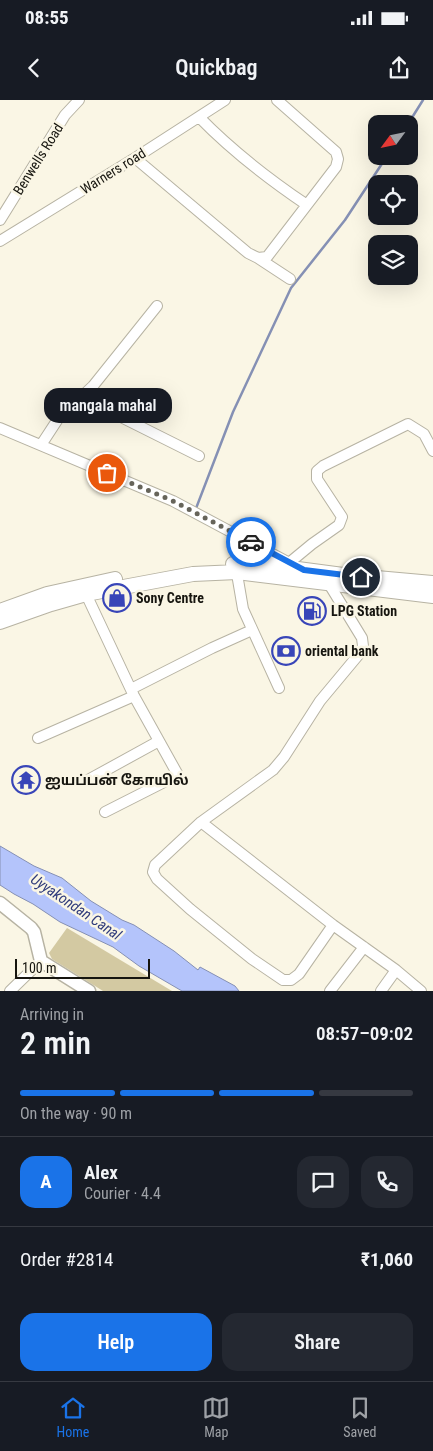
<!DOCTYPE html>
<meta charset="utf-8">
<style>
:root{--surface:#171b24;--page:#242831;--text:#f1f3f6;--muted:#9ea1a6;--line:#363941;--accent:#1a73e8}
body{margin:0;font-family:"Roboto Condensed","Noto Sans Tamil",sans-serif;background:var(--page);color:var(--text);height:100vh;display:flex;flex-direction:column;font-size:19px;white-space:nowrap}
*{box-sizing:border-box;margin:0}
p{font-size:16px;color:var(--muted)}
.icon{flex:none;width:28px;height:28px;fill:none;stroke:currentColor;stroke-width:2;stroke-linecap:round;stroke-linejoin:round}
.map{position:relative;height:891px;overflow:hidden}
.details{display:flex;flex-direction:column;background:var(--surface);flex:1}
.details>*{flex:none}
.needle{width:32px;rotate:237deg}
.controls{position:absolute;left:368px;top:15px;display:grid;gap:10px}
.controls a{display:grid;place-items:center;width:50px;height:50px;border-radius:10px;background:var(--surface);box-shadow:0 5px 20px #0002;font-size:25px}
.scale{position:absolute;left:15px;bottom:12px;width:135px;box-sizing:border-box;padding-left:5px;border:2px solid #16150f;border-top:0;font-size:14px;line-height:18px;white-space:nowrap;color:#16150f;-webkit-text-stroke:4px #faf6e5;paint-order:stroke}
.pin{position:absolute;display:grid;place-items:center;width:42px;height:42px;color:#fff;margin:-21px;border:2px solid #fff;border-radius:50%;box-shadow:0 1px 5px #0007}
.courier{position:absolute;display:grid;place-items:center;width:50px;height:50px;margin:-25px;border:4px solid #1a73e8;border-radius:50%;background:#fff;color:#222;box-shadow:0 1px 6px #0007}
.bubble{position:absolute;height:35px;border-radius:15px;background:var(--surface);box-shadow:0 5px 20px #0002;font-size:16px;font-weight:600;line-height:35px;text-align:center}
.headline em{font-style:normal;font-weight:600}
.headline div{display:flex;flex-direction:column-reverse}
.headline{display:flex;align-items:center;justify-content:space-between;height:85px;padding:0 20px}
h1{font-size:32px;font-weight:600;line-height:38px}
.bar{display:grid;grid-template-columns:repeat(4,1fr);gap:8px 5px;align-content:center;height:60px;padding:0 20px}
.bar i{height:6px;border-radius:4px;background:var(--line)}
.bar .on{background:var(--accent)}
.bar p{grid-column:span 4}
.line{display:flex;align-items:center;gap:12px;padding:0 20px;border-top:1px solid var(--line)}
.line div{flex:1}
.round{display:grid;place-items:center;flex:none;width:52px;height:52px;border-radius:15px;background:var(--page)}
.cta{display:flex;gap:10px;margin-top:auto;padding:10px 20px}
.cta a{flex:1;height:58px;border-radius:15px;background:var(--accent);color:#fff;font-size:20px;font-weight:600;line-height:58px;text-align:center}
.cta a+a{background:var(--page);color:var(--text)}
.status{display:flex;justify-content:space-between;align-items:center;height:35px;padding:0 25px;background:var(--surface);direction:ltr}
.status svg{height:14px;fill:currentColor}
header{display:flex;justify-content:space-between;align-items:center;height:65px;padding:0 20px;background:var(--surface);font-size:22px;font-weight:600}
.tab-bar{display:flex;justify-content:space-around;align-items:center;height:70px;border-top:1px solid var(--line);background:var(--surface);font-size:14px;color:var(--muted)}
.tab-bar a{display:grid;justify-items:center;gap:2px}
.tab-bar .on{color:var(--accent)}
.map>svg:first-child{display:block}
.green{fill:#d3c9a2}
.water{fill:#b4c4fb;stroke:#8590b4}
.lines{fill:none;stroke-linecap:round;stroke-linejoin:round}
.stream{stroke:#8590b4;stroke-width:2.5}
.minor-casing{stroke:#b7b3a3;stroke-width:12}
.tertiary-casing{stroke:#b7b3a3;stroke-width:15}
.secondary-casing{stroke:#b7b3a3;stroke-width:16}
.minor{stroke:#fff;stroke-width:10}
.tertiary{stroke:#fff;stroke-width:12}
.secondary{stroke:#fff;stroke-width:14}
.done{stroke:#66645a;stroke-width:5;stroke-dasharray:0 9}
.route{stroke:#1a73e8;stroke-width:6}
.labels{text-anchor:middle;stroke-width:5;stroke-linejoin:round;paint-order:stroke}
.street-label{font-size:14px;fill:#16150f;stroke:#faf6e5}
.poi-label{font-size:14px;font-weight:bold;fill:#16150f;stroke:#faf6e5;text-anchor:start}
.water-label{font-size:15px;font-style:italic;fill:#2f3b7b;stroke:#faf6e5}
</style>
<div class="status"><b>08:55</b><svg viewBox="0 0 49 12"><path d="M0 12V9h3v3zM5 12V6h3v6zM10 12V3h3v9zM15 12V0h3v12zM26 1h20v11H26zM47 4h2v5h-2z"/></svg></div>
<header><svg class="icon" aria-label="back" viewBox="0 0 24 24"><path d="M15 5l-7 7 7 7"/></svg>Quickbag<svg class="icon" aria-label="share" viewBox="0 0 24 24"><path d="M12 15V3M7 8l5-5 5 5M5 13v7h14v-7"/></svg></header>
<div class="map">
<svg width="433" height="891" viewBox="0 0 433 891">
<rect width="100%" height="100%" fill="#faf6e5"/>
<!-- green -->
<path class="green" d="M67,828L172,891H103L52,859L49,853Z"/>
<!-- water -->
<path class="water" d="M0,746L34,766L62,778L91,801L122,820L134,825L174,851L198,870L200,867L235,886L239,891H182L139,866L113,847L60,822L33,804L14,794L0,785Z"/>
<g class="lines">
<!-- stream -->
<path class="stream" d="M408,24L423,0
M195,411L233,312L291,188L345,120L387,56"/>
<defs>
<path id="minor" d="M199,17C233,52 267,78 307,105
M135,58L248,153L258,158L267,157L336,67L338,59L336,52L277,0
M0,120L65,15L79,0
M0,141L135,58L225,0
M258,158L290,179
M81,297L199,356
M0,328L173,401L295,466
M41,345L58,319L93,286L157,206
M289,463L312,444L339,425L342,417L317,379V371L323,366L408,324L424,334L433,351
M236,468L243,509L279,588
M326,482L329,484L362,538L363,546L360,553L320,601L284,657L273,670L201,722L333,825L396,870L421,891
M86,494L134,596L178,675L105,712
M131,589L212,548L252,530
M38,638L134,596
M88,680L159,641
M201,722L155,765L153,772L157,779L190,809L252,859L283,880H291L299,874L333,825
M10,891L41,861
M330,891L364,847
M381,891L396,870"/>
<path id="tertiary" d="M0,803L31,828L34,832L41,861L89,891"/>
<path id="secondary" d="M233,464H260L343,475L433,483
M0,511L47,494L115,479
M0,522L51,504L86,494L193,474L237,472L433,496"/>
</defs>
<!-- minor casing -->
<use href="#minor" class="minor-casing"/>
<!-- tertiary casing -->
<use href="#tertiary" class="tertiary-casing"/>
<!-- secondary casing -->
<use href="#secondary" class="secondary-casing"/>
<!-- minor -->
<use href="#minor" class="minor"/>
<!-- tertiary -->
<use href="#tertiary" class="tertiary"/>
<!-- secondary -->
<use href="#secondary" class="secondary"/>
</g>
<g class="lines">
<!-- done -->
<path class="done" d="M107,373L173,401L251,442"/>
<!-- route -->
<path class="route" d="M251,442L304,470L361,477"/>
</g>
<!-- icons -->
<defs>
<symbol id="shop-ring" viewBox="-11 -11 22 22"><circle r="9.5" fill="#faf6e5" stroke="#3845b8" stroke-width="1.5"/><path d="M-5-2.5h2.3a2.7 3.5 0 0 1 5.4 0H5L5.5 6h-11ZM-1.5-2.5h3a1.5 2.3 0 0 0-3 0Z" fill="#3845b8"/></symbol>
<symbol id="fuel-ring" viewBox="-11 -11 22 22"><circle r="9.5" fill="#faf6e5" stroke="#3845b8" stroke-width="1.5"/><path d="M-5.5-6h7V0h2V4h1.3V-2.5L3-4.5l.8-.8L6-3V5H2.5V1h-1V6h-7ZM-4.2-4.7v3.2H.2V-4.7Z" fill="#3845b8"/></symbol>
<symbol id="bank-ring" viewBox="-11 -11 22 22"><circle r="9.5" fill="#faf6e5" stroke="#3845b8" stroke-width="1.5"/><path d="M-6-4H6V4H-6ZM0-2.3a2.3 2.3 0 1 0 0 4.6a2.3 2.3 0 1 0 0-4.6Z" fill="#3845b8"/></symbol>
<symbol id="temple-ring" viewBox="-11 -11 22 22"><circle r="9.5" fill="#faf6e5" stroke="#3845b8" stroke-width="1.5"/><path d="M0-6L5-2H3V0L6.5 2.5H4V6H1.5V3h-3V6H-4V2.5H-6.5L-3 0V-2H-5Z" fill="#3845b8"/></symbol>
</defs>
<g fill-rule="evenodd">
<use href="#shop-ring" x="101" y="482" width="32" height="32"/>
<use href="#fuel-ring" x="296" y="495" width="32" height="32"/>
<use href="#bank-ring" x="270" y="535" width="32" height="32"/>
<use href="#temple-ring" x="10" y="664" width="32" height="32"/>
</g>
<g class="labels">
<!-- street labels -->
<g class="street-label">
<text transform="translate(38 59) rotate(-58)" y="5">Benwells Road</text>
<text transform="translate(113 71) rotate(-32)" y="5">Warners road</text>
</g>
<!-- poi labels -->
<g class="poi-label">
<text x="136" y="503">Sony Centre</text>
<text x="331" y="516">LPG Station</text>
<text x="305" y="556">oriental bank</text>
<text x="45" y="685">ஐயப்பன் கோயில்</text>
</g>
<!-- water labels -->
<g class="water-label">
<text transform="translate(76 807) rotate(34)" y="5">Uyyakondan Canal</text>
</g>
</g>
</svg>
<div class="controls">
<a><svg class="needle" viewBox="-14 -14 28 28"><path d="M0-13l5 13h-10z" fill="#e53935"/><path d="M0 13l5-13h-10z" fill="#9ea1a6"/></svg></a>
<a><svg class="icon" aria-label="locate" viewBox="0 0 24 24"><circle cx="12" cy="12" r="6"/><path d="M12 2v4M12 18v4M2 12h4M18 12h4"/></svg></a>
<a><svg class="icon" aria-label="layers" viewBox="0 0 24 24"><path d="M12 4l9 5-9 5-9-5zM3 14l9 5 9-5"/></svg></a>
</div>
<div class="scale">100 m</div>
<div class="pin" style="left:107px;top:373px;background:#ea580c"><svg class="icon" aria-label="bag" viewBox="0 0 24 24"><path d="M5 8h14l-1 12H6zM9 8a3 3 0 0 1 6 0"/></svg></div>
<div class="pin" style="left:361px;top:477px;background:#1f2937"><svg class="icon" aria-label="home" viewBox="0 0 24 24"><path d="M3 11l9-7 9 7M6 9v11h12V9"/></svg></div>
<div class="courier" style="left:251px;top:442px"><svg class="icon" aria-label="car" viewBox="0 0 24 24"><path d="M5 17H2v-5l4-1 3-4h7l3 4 3 1v5h-3M9 17h6M6 11h13"/><circle cx="7" cy="17" r="2"/><circle cx="17" cy="17" r="2"/></svg></div>
<div class="bubble" style="left:44px;top:288px;width:128px">mangala mahal</div>
</div>
<section class="details">
<div class="headline"><div><h1>2 min</h1><p>Arriving in</p></div><em>08:57–09:02</em></div>
<div class="bar"><i class="on"></i><i class="on"></i><i class="on"></i><i></i><p>On the way · 90 m</p></div>
<div class="line" style="height:90px"><b class="round" style="background:var(--accent);color:#fff">A</b><div><b>Alex</b><p>Courier · 4.4</p></div><a class="round"><svg class="icon" aria-label="chat" viewBox="0 0 24 24"><path d="M4 5h16v11H9l-5 4z"/></svg></a><a class="round"><svg class="icon" aria-label="phone" viewBox="0 0 24 24"><path d="M5 4h4l2 5-3 2q2 4 5 5l2-3 5 2v4C11 20 4 13 5 4z"/></svg></a></div>
<div class="line" style="height:65px"><div>Order #2814</div><b>₹1,060</b></div>
<div class="cta"><a>Help</a><a>Share</a></div>
</section>
<nav class="tab-bar">
<a class="on"><svg class="icon" aria-label="home" viewBox="0 0 24 24"><path d="M3 11l9-7 9 7M6 9v11h12V9"/></svg>Home</a>
<a><svg class="icon" aria-label="map" viewBox="0 0 24 24"><path d="M3 6l6-2 6 2 6-2v14l-6 2-6-2-6 2zM9 4v14M15 6v14"/></svg>Map</a>
<a><svg class="icon" aria-label="saved" viewBox="0 0 24 24"><path d="M7 4h10v16l-5-4-5 4z"/></svg>Saved</a>
</nav>
